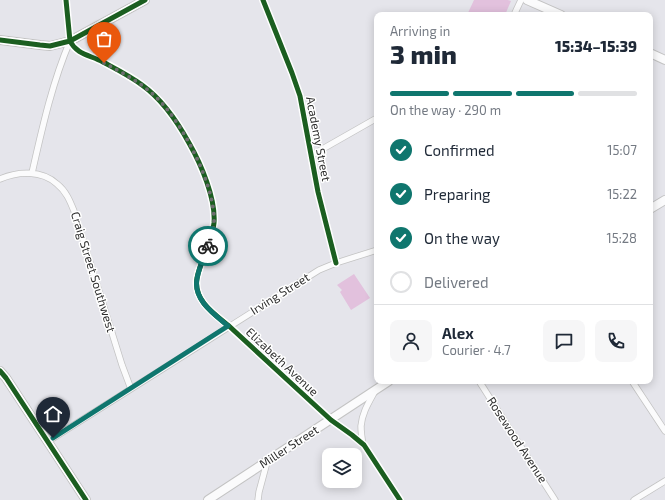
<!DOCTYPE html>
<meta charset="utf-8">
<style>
:root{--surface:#fff;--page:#f6f6f7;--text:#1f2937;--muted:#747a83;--line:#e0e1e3;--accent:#0f766e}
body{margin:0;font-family:"Exo 2",sans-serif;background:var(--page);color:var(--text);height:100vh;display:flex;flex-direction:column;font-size:15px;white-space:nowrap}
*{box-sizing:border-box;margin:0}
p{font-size:13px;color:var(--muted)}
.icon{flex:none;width:22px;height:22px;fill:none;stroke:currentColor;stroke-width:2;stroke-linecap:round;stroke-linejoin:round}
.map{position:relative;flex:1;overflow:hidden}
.drawer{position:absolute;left:374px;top:12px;width:279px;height:372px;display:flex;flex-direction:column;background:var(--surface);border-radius:8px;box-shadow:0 2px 10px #0003}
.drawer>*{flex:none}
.tools{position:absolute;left:322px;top:448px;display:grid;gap:8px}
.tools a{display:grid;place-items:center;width:40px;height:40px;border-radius:8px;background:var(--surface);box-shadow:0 2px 10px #0003;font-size:20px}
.pin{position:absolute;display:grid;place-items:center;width:34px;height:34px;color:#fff;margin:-41px -17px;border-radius:50% 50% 50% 0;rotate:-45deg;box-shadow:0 0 4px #0007}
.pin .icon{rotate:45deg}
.courier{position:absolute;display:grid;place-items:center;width:40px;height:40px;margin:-20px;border:3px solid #0f766e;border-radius:50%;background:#fff;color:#222;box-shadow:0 1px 5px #0007}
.summary em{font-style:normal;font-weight:800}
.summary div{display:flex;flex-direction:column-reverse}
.summary{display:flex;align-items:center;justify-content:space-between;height:68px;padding:0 16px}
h1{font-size:26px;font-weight:800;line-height:30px}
.bar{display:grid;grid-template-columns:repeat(4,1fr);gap:6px 4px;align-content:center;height:48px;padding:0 16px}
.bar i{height:5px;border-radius:3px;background:var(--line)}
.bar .active{background:var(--accent)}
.bar p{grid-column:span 4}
.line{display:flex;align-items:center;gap:10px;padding:0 16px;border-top:1px solid var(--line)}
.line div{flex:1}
.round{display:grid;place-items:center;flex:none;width:42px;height:42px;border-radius:8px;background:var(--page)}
ol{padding:0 16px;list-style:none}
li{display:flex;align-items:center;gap:12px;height:44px}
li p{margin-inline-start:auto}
li .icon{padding:4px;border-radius:50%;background:var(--accent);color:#fff;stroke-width:4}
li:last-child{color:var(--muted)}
li i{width:22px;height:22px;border:2px solid var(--line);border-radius:50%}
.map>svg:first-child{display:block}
.green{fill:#e2c1dd}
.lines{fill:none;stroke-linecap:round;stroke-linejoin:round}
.street-casing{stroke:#c3c3c3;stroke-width:7}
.secondary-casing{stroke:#c3c3c3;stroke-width:10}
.street{stroke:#fbfbfc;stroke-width:5.5}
.secondary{stroke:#fbfbfc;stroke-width:8}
.cycleway-casing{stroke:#fff;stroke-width:8}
.cycleway{stroke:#1b5e20;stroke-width:5}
.done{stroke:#6e6e70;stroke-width:4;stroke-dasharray:0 7.2}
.route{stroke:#0f766e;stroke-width:5}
.labels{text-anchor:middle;stroke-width:3;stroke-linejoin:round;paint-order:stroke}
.street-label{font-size:12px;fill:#2e2e2e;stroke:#fff}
</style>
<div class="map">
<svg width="665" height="500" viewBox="0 0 665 500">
<rect width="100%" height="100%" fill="#e5e5eb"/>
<!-- green -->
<path class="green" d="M474,0H508L511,1L505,15H467Z
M354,274L370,298L351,310L340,292L342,290L337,285Z"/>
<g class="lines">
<defs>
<path id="street" d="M66,0L70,41C77,55 90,55 103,62C116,69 130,76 142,85C163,100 177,121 189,143C201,164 216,199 214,223C213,232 210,241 207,250C203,259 199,268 197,278C193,300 214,314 229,326L331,420L352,435L364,445L400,500
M263,0L292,73L300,96L318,192L336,263
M514,15L521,0
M103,61C101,58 98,56 97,53C92,43 100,31 105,22
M312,155L377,118
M32,173C42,129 52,83 70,41
M0,179C18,171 42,170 57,184C66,191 70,201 74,211L122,365L131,389
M479,381L555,500
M632,381L665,431
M47,442L319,270L336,263L377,250
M363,445C362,439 361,432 361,426C362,413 369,402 375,391
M258,500L259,492L267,462
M634,500L665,481"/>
<path id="secondary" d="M527,0L561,15
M0,40L40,45L50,46L70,41L145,0
M650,53L665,60
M650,209L665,200
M0,371L6,378L86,500
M208,500L389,381"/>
</defs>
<!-- street casing -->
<use href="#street" class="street-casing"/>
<!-- secondary casing -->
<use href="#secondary" class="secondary-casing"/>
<!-- street -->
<use href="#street" class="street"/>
<!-- secondary -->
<use href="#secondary" class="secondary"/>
<defs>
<path id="cycleway" d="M66,0L70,41C77,55 90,55 103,62C116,69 130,76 142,85C163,100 177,121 189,143C201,164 216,199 214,223C213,232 210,241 207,250C203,259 199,268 197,278C193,300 214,314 229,326L331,420L352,435L364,445L400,500
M263,0L292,73L300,96L318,192L336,263
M0,40L40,45L50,46L70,41L145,0
M0,371L6,378L86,500"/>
</defs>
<!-- cycleway casing -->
<use href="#cycleway" class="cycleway-casing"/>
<!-- cycleway -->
<use href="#cycleway" class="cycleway"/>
</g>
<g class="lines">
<!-- done -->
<path class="done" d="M104,63C123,73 142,83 158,99C183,124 215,185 214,222C214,230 211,238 208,246"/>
<!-- route -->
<path class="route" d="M53,438L228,326C214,314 193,300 197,279C199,267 204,256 208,246"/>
</g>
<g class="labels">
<!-- street labels -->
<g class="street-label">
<text transform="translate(318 139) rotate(79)" y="4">Academy Street</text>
<text transform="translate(93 272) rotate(73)" y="4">Craig Street Southwest</text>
<text transform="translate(280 294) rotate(-32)" y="4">Irving Street</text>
<text transform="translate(282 362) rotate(43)" y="4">Elizabeth Avenue</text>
<text transform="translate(517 440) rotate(57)" y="4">Rosewood Avenue</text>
<text transform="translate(289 447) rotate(-33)" y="4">Miller Street</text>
</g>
</g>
</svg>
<div class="tools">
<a><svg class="icon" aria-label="layers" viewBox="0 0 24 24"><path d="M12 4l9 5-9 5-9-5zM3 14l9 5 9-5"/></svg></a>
</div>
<div class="pin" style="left:104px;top:63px;background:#ea580c"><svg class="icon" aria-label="bag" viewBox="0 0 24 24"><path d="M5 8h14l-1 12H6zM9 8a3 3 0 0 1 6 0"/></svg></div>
<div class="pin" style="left:53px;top:438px;background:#1f2937"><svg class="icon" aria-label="home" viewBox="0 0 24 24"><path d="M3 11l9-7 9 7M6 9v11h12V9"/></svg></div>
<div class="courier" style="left:208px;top:246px"><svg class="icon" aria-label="bike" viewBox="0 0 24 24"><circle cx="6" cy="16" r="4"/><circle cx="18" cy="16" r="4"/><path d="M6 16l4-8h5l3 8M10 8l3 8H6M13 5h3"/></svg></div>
<section class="drawer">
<div class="summary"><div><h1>3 min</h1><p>Arriving in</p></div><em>15:34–15:39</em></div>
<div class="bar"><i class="active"></i><i class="active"></i><i class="active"></i><i></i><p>On the way · 290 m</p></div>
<ol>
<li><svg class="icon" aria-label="check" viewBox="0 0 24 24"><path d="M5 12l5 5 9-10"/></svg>Confirmed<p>15:07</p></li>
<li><svg class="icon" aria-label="check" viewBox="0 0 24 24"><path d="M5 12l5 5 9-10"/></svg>Preparing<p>15:22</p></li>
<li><svg class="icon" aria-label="check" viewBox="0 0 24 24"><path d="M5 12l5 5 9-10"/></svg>On the way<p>15:28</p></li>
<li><i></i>Delivered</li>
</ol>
<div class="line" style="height:72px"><a class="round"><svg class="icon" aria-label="person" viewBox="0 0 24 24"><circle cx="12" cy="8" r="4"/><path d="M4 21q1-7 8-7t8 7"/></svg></a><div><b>Alex</b><p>Courier · 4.7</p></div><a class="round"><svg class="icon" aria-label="chat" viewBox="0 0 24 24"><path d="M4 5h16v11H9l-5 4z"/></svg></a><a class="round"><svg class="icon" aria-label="phone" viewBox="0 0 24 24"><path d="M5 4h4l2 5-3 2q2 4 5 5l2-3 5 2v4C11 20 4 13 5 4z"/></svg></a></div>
</section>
</div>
